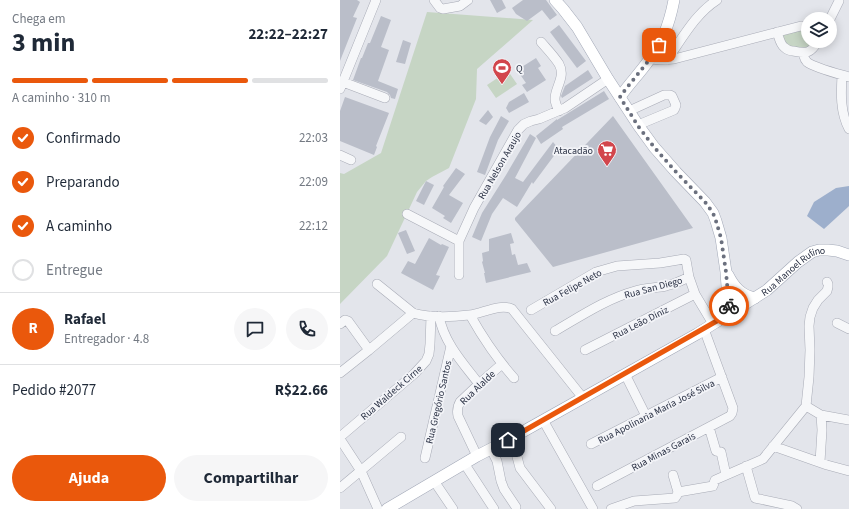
<!DOCTYPE html>
<html lang="pt">
<meta charset="utf-8">
<style>
:root{--surface:#fff;--page:#f6f6f7;--text:#1f2937;--muted:#747a83;--line:#e0e1e3;--accent:#ea580c}
body{margin:0;font-family:"Source Sans 3",sans-serif;background:var(--page);color:var(--text);height:100vh;display:flex;flex-direction:column;font-size:15px;white-space:nowrap}
*{box-sizing:border-box;margin:0}
p{font-size:13px;color:var(--muted)}
.icon{flex:none;width:22px;height:22px;fill:none;stroke:currentColor;stroke-width:2;stroke-linecap:round;stroke-linejoin:round}
.map{position:relative;flex:1;overflow:hidden}
.panel{display:flex;flex-direction:column;background:var(--surface);width:340px}
.panel>*{flex:none}
.fabs{position:absolute;left:461px;top:12px;display:grid;gap:8px}
.fabs a{display:grid;place-items:center;width:36px;height:36px;border-radius:50%;background:var(--surface);box-shadow:0 2px 10px #0003;font-size:20px}
.pin{position:absolute;display:grid;place-items:center;width:34px;height:34px;color:#fff;margin:-17px;border-radius:8px;box-shadow:0 2px 6px #0006}
.courier{position:absolute;display:grid;place-items:center;width:40px;height:40px;margin:-20px;border:3px solid #ea580c;border-radius:50%;background:#fff;color:#222;box-shadow:0 1px 5px #0007}
.summary em{font-style:normal;font-weight:700}
.summary div{display:flex;flex-direction:column-reverse}
.summary{display:flex;align-items:center;justify-content:space-between;height:68px;padding:0 12px}
h1{font-size:26px;font-weight:700;line-height:30px}
.bar{display:grid;grid-template-columns:repeat(4,1fr);gap:6px 4px;align-content:center;height:48px;padding:0 12px}
.bar i{height:5px;border-radius:3px;background:var(--line)}
.bar .active{background:var(--accent)}
.bar p{grid-column:span 4}
.line{display:flex;align-items:center;gap:10px;padding:0 12px;border-top:1px solid var(--line)}
.line div{flex:1}
.round{display:grid;place-items:center;flex:none;width:42px;height:42px;border-radius:21px;background:var(--page)}
ol{padding:0 12px;list-style:none}
li{display:flex;align-items:center;gap:12px;height:44px}
li p{margin-inline-start:auto}
li .icon{padding:4px;border-radius:50%;background:var(--accent);color:#fff;stroke-width:4}
li:last-child{color:var(--muted)}
li i{width:22px;height:22px;border:2px solid var(--line);border-radius:50%}
.primary-button{display:flex;gap:8px;margin-top:auto;padding:8px 12px}
.primary-button a{flex:1;height:46px;border-radius:24px;background:var(--accent);color:#fff;font-size:16px;font-weight:700;line-height:46px;text-align:center}
.primary-button a+a{background:var(--page);color:var(--text)}
main{display:flex;flex:1;min-height:0}
.map>svg:first-child{display:block}
.green{fill:#c6d5c4}
.water{fill:#9dafcc}
.building{fill:#babec9}
.lines{fill:none;stroke-linecap:round;stroke-linejoin:round}
.minor-casing{stroke:#a8abb6;stroke-width:10}
.major-casing{stroke:#a2a8b7;stroke-width:12}
.minor{stroke:#f6f7f9;stroke-width:9}
.major{stroke:#fff;stroke-width:11}
.done{stroke:#6b707e;stroke-width:4;stroke-dasharray:0 7.2}
.route{stroke:#ea580c;stroke-width:5}
.labels{text-anchor:middle;stroke-width:3.5;stroke-linejoin:round;paint-order:stroke}
.poi-label{font-size:10px;fill:#2a3144;stroke:#f3f4f8;text-anchor:start}
.street-label{font-size:10px;fill:#2a3144;stroke:#f3f4f8}
</style>
<main>
<section class="panel">
<div class="summary"><div><h1>3 min</h1><p>Chega em</p></div><em>22:22–22:27</em></div>
<div class="bar"><i class="active"></i><i class="active"></i><i class="active"></i><i></i><p>A caminho · 310 m</p></div>
<ol>
<li><svg class="icon" aria-label="check" viewBox="0 0 24 24"><path d="M5 12l5 5 9-10"/></svg>Confirmado<p>22:03</p></li>
<li><svg class="icon" aria-label="check" viewBox="0 0 24 24"><path d="M5 12l5 5 9-10"/></svg>Preparando<p>22:09</p></li>
<li><svg class="icon" aria-label="check" viewBox="0 0 24 24"><path d="M5 12l5 5 9-10"/></svg>A caminho<p>22:12</p></li>
<li><i></i>Entregue</li>
</ol>
<div class="line" style="height:72px"><b class="round" style="background:var(--accent);color:#fff">R</b><div><b>Rafael</b><p>Entregador · 4.8</p></div><a class="round"><svg class="icon" aria-label="chat" viewBox="0 0 24 24"><path d="M4 5h16v11H9l-5 4z"/></svg></a><a class="round"><svg class="icon" aria-label="phone" viewBox="0 0 24 24"><path d="M5 4h4l2 5-3 2q2 4 5 5l2-3 5 2v4C11 20 4 13 5 4z"/></svg></a></div>
<div class="line" style="height:52px"><div>Pedido #2077</div><b>R$22.66</b></div>
<div class="primary-button"><a>Ajuda</a><a>Compartilhar</a></div>
</section>
<div class="map">
<svg width="509" height="509" viewBox="0 0 509 509">
<rect width="100%" height="100%" fill="#e3e5eb"/>
<!-- green -->
<path class="green" d="M87,12L193,20L137,69L136,99L109,168L92,177L86,181L77,192L47,256L0,304V173L4,174L41,153Z
M468,29V41H475L470,49L448,47L441,34Z
M168,71L177,84L156,98L147,85Z"/>
<!-- water -->
<path class="water" d="M509,186V206L508,207L484,229L467,216L474,202L496,188Z"/>
<!-- building -->
<path class="building" d="M0,0H17L20,2L13,17L17,18L0,61Z
M150,0H162L166,8L157,13Z
M183,0H206L217,15L210,20L202,10L187,21L176,14L172,8Z
M41,16L51,20L41,47L49,50L38,81L58,89L55,99L51,98L50,95L47,92L13,80L21,58H22L28,43H30Z
M219,25L246,61L237,68L210,32Z
M63,40L71,43L65,64L56,62Z
M196,58L201,66L198,68L206,80L187,92L182,85L186,83L177,70Z
M248,70L253,78L222,98L221,96L225,86Z
M264,91L269,99L222,127L223,129L201,144L196,136L217,119V120Z
M184,93L189,102L169,113L166,108L169,102Z
M5,97L49,113L36,146L37,147L34,155L0,141V111Z
M148,110L153,117L146,125L139,121Z
M161,116L169,121L158,140L145,175L137,172L150,137Z
M273,116L353,228L213,267L175,220V218Z
M190,134L196,138L175,178L183,182L213,142L219,149L193,184L192,182L177,207L163,198L152,214L141,241L132,237L142,213L166,175Z
M116,168L125,174L109,195L123,203L111,223L103,218L105,216L92,208L104,187L103,186Z
M86,181L94,185L84,205L76,201Z
M66,230L75,251L67,254L58,233Z
M171,233L174,243L170,244L172,255L175,254L178,265L187,263L191,272L146,283L144,273H145L142,262L143,261L142,253L149,251V239Z
M89,238L101,245L102,244L109,247L96,275L100,276L93,290L61,273L68,261L75,264Z"/>
<g class="lines">
<defs>
<path id="minor" d="M94,0L100,8L103,9L120,6L128,0
M490,19L499,1
M437,32C439,37 440,44 444,47C447,50 450,51 453,51C467,54 471,53 478,41
M201,42C207,49 214,56 219,64C226,77 215,87 215,99C215,103 217,107 219,111
M463,53C464,56 464,59 467,62C475,68 499,74 509,77
M311,59L321,60L334,59L461,26L468,27
M327,60C342,39 355,14 377,0
M502,75C501,93 500,112 509,129
M3,82L45,98
M0,89L36,0
M289,111L324,95H330L332,96L336,105L335,108L334,110L298,125
M0,155L11,160
M67,214L119,241
M119,275V241L134,208L178,130L184,124L191,121L199,119L225,108L268,79
M37,284L73,313C90,318 112,317 129,315C142,314 160,303 172,309L243,398
M191,310L256,272L277,266L320,263L344,259L346,260L349,277L355,294L373,324
M130,315C143,338 157,359 174,378
M99,316C104,343 123,363 139,384
M497,323L509,329
M0,324L5,320L8,321L29,350
M215,331C241,316 266,299 295,291C305,288 316,288 326,286C334,284 341,281 349,277
M245,350L355,294
M0,373L29,350L73,313
M285,374L306,416
M466,406L481,415L509,420
M203,420L253,509
M369,427L376,451L381,452L386,475
M0,437L74,374L86,361L89,354L90,344L91,316
M0,439L21,471L38,509
M168,440L176,453L180,468L211,509
M251,444L382,377
M433,446L487,465L509,471
M151,449L157,461L161,481L164,489L176,507
M137,456L118,416C117,411 117,407 120,402L139,384L162,364
M85,458L111,346
M480,462L482,430L481,415
M124,463L154,509
M406,466L415,498L452,506L457,509
M94,481L113,509
M257,486L390,416L392,413L393,408L364,329
M0,488L61,437
M338,492L373,486L375,480L423,459L466,406L469,377L470,350L469,326L470,317L473,308L478,300L487,291L488,287V284L487,282
M271,509L294,501L335,498L337,495L338,492L333,475"/>
<g id="major">
<path d="M215,0L223,9L237,27L268,79L298,125L314,147L336,172L365,202L373,213L376,221L381,238L386,272L389,314"/>
<path d="M280,97C289,84 300,73 309,60C323,43 330,21 334,0"/>
<path d="M388,275C394,287 401,295 415,298"/>
<path id="s1" d="M47,509L137,456L168,440L357,334L389,314L427,290L458,262L472,252L479,250H488L497,251L509,255"/>
</g>
</defs>
<!-- minor casing -->
<use href="#minor" class="minor-casing"/>
<!-- major casing -->
<use href="#major" class="major-casing"/>
<!-- minor -->
<use href="#minor" class="minor"/>
<!-- major -->
<use href="#major" class="major"/>
</g>
<g class="lines">
<!-- done -->
<path class="done" d="M319,45L310,59L285,90L280,97L298,126L314,147L336,172L365,202L373,213L376,221L381,238L386,272L389,306"/>
<!-- route -->
<path class="route" d="M168,440L389,314V306"/>
</g>
<!-- icons -->
<defs>
<symbol id="stadium-pin" viewBox="-11 -11 22 30"><path d="M0 17L-7.5 6A9.5 9.5 0 1 1 7.5 6Z" fill="#d2464c" stroke="#f3f4f8"/><path d="M0-5a6.5 5 0 1 0 0 10a6.5 5 0 1 0 0-10ZM-3.5-1.8h7v3.6h-7Z" fill="#fff"/></symbol>
<symbol id="supermarket-pin" viewBox="-11 -11 22 30"><path d="M0 17L-7.5 6A9.5 9.5 0 1 1 7.5 6Z" fill="#d2464c" stroke="#f3f4f8"/><path d="M-6-5.5h2.5l.6 2H6L4.5 2H-2.5L-4.4-4H-6ZM-1.5 3.2a1.3 1.3 0 1 0 .1 0ZM3 3.2a1.3 1.3 0 1 0 .1 0Z" fill="#fff"/></symbol>
</defs>
<g fill-rule="evenodd">
<use href="#stadium-pin" x="151" y="57" width="22" height="30"/>
<use href="#supermarket-pin" x="256" y="139" width="22" height="30"/>
</g>
<g class="labels">
<!-- poi labels -->
<g class="poi-label">
<text x="176" y="72">Q</text>
<text x="253" y="154" text-anchor="end">Atacadão</text>
</g>
<!-- street labels -->
<g class="street-label">
<text transform="translate(159 165) rotate(-60)" y="4">Rua Nelson Araujo</text>
<text dy="4" stroke="none"><textPath href="#s1" startOffset="472">Rua Manoel Rufino</textPath></text>
<text transform="translate(232 287) rotate(-29)" y="4">Rua Felipe Neto</text>
<text transform="translate(313 287) rotate(-15)" y="4">Rua San Diego</text>
<text transform="translate(300 322) rotate(-27)" y="4">Rua Leão Diniz</text>
<text transform="translate(137 387) rotate(-44)" y="4">Rua Alalde</text>
<text transform="translate(51 392) rotate(-41)" y="4">Rua Waldeck Cirne</text>
<text transform="translate(98 402) rotate(-77)" y="4">Rua Gregório Santos</text>
<text transform="translate(316 411) rotate(-27)" y="4">Rua Apolinaria Maria José Silva</text>
<text transform="translate(323 451) rotate(-28)" y="4">Rua Minas Garais</text>
</g>
</g>
</svg>
<div class="fabs">
<a><svg class="icon" aria-label="layers" viewBox="0 0 24 24"><path d="M12 4l9 5-9 5-9-5zM3 14l9 5 9-5"/></svg></a>
</div>
<div class="pin" style="left:319px;top:45px;background:#ea580c"><svg class="icon" aria-label="bag" viewBox="0 0 24 24"><path d="M5 8h14l-1 12H6zM9 8a3 3 0 0 1 6 0"/></svg></div>
<div class="pin" style="left:168px;top:440px;background:#1f2937"><svg class="icon" aria-label="home" viewBox="0 0 24 24"><path d="M3 11l9-7 9 7M6 9v11h12V9"/></svg></div>
<div class="courier" style="left:389px;top:306px"><svg class="icon" aria-label="bike" viewBox="0 0 24 24"><circle cx="6" cy="16" r="4"/><circle cx="18" cy="16" r="4"/><path d="M6 16l4-8h5l3 8M10 8l3 8H6M13 5h3"/></svg></div>
</div>
</main>
